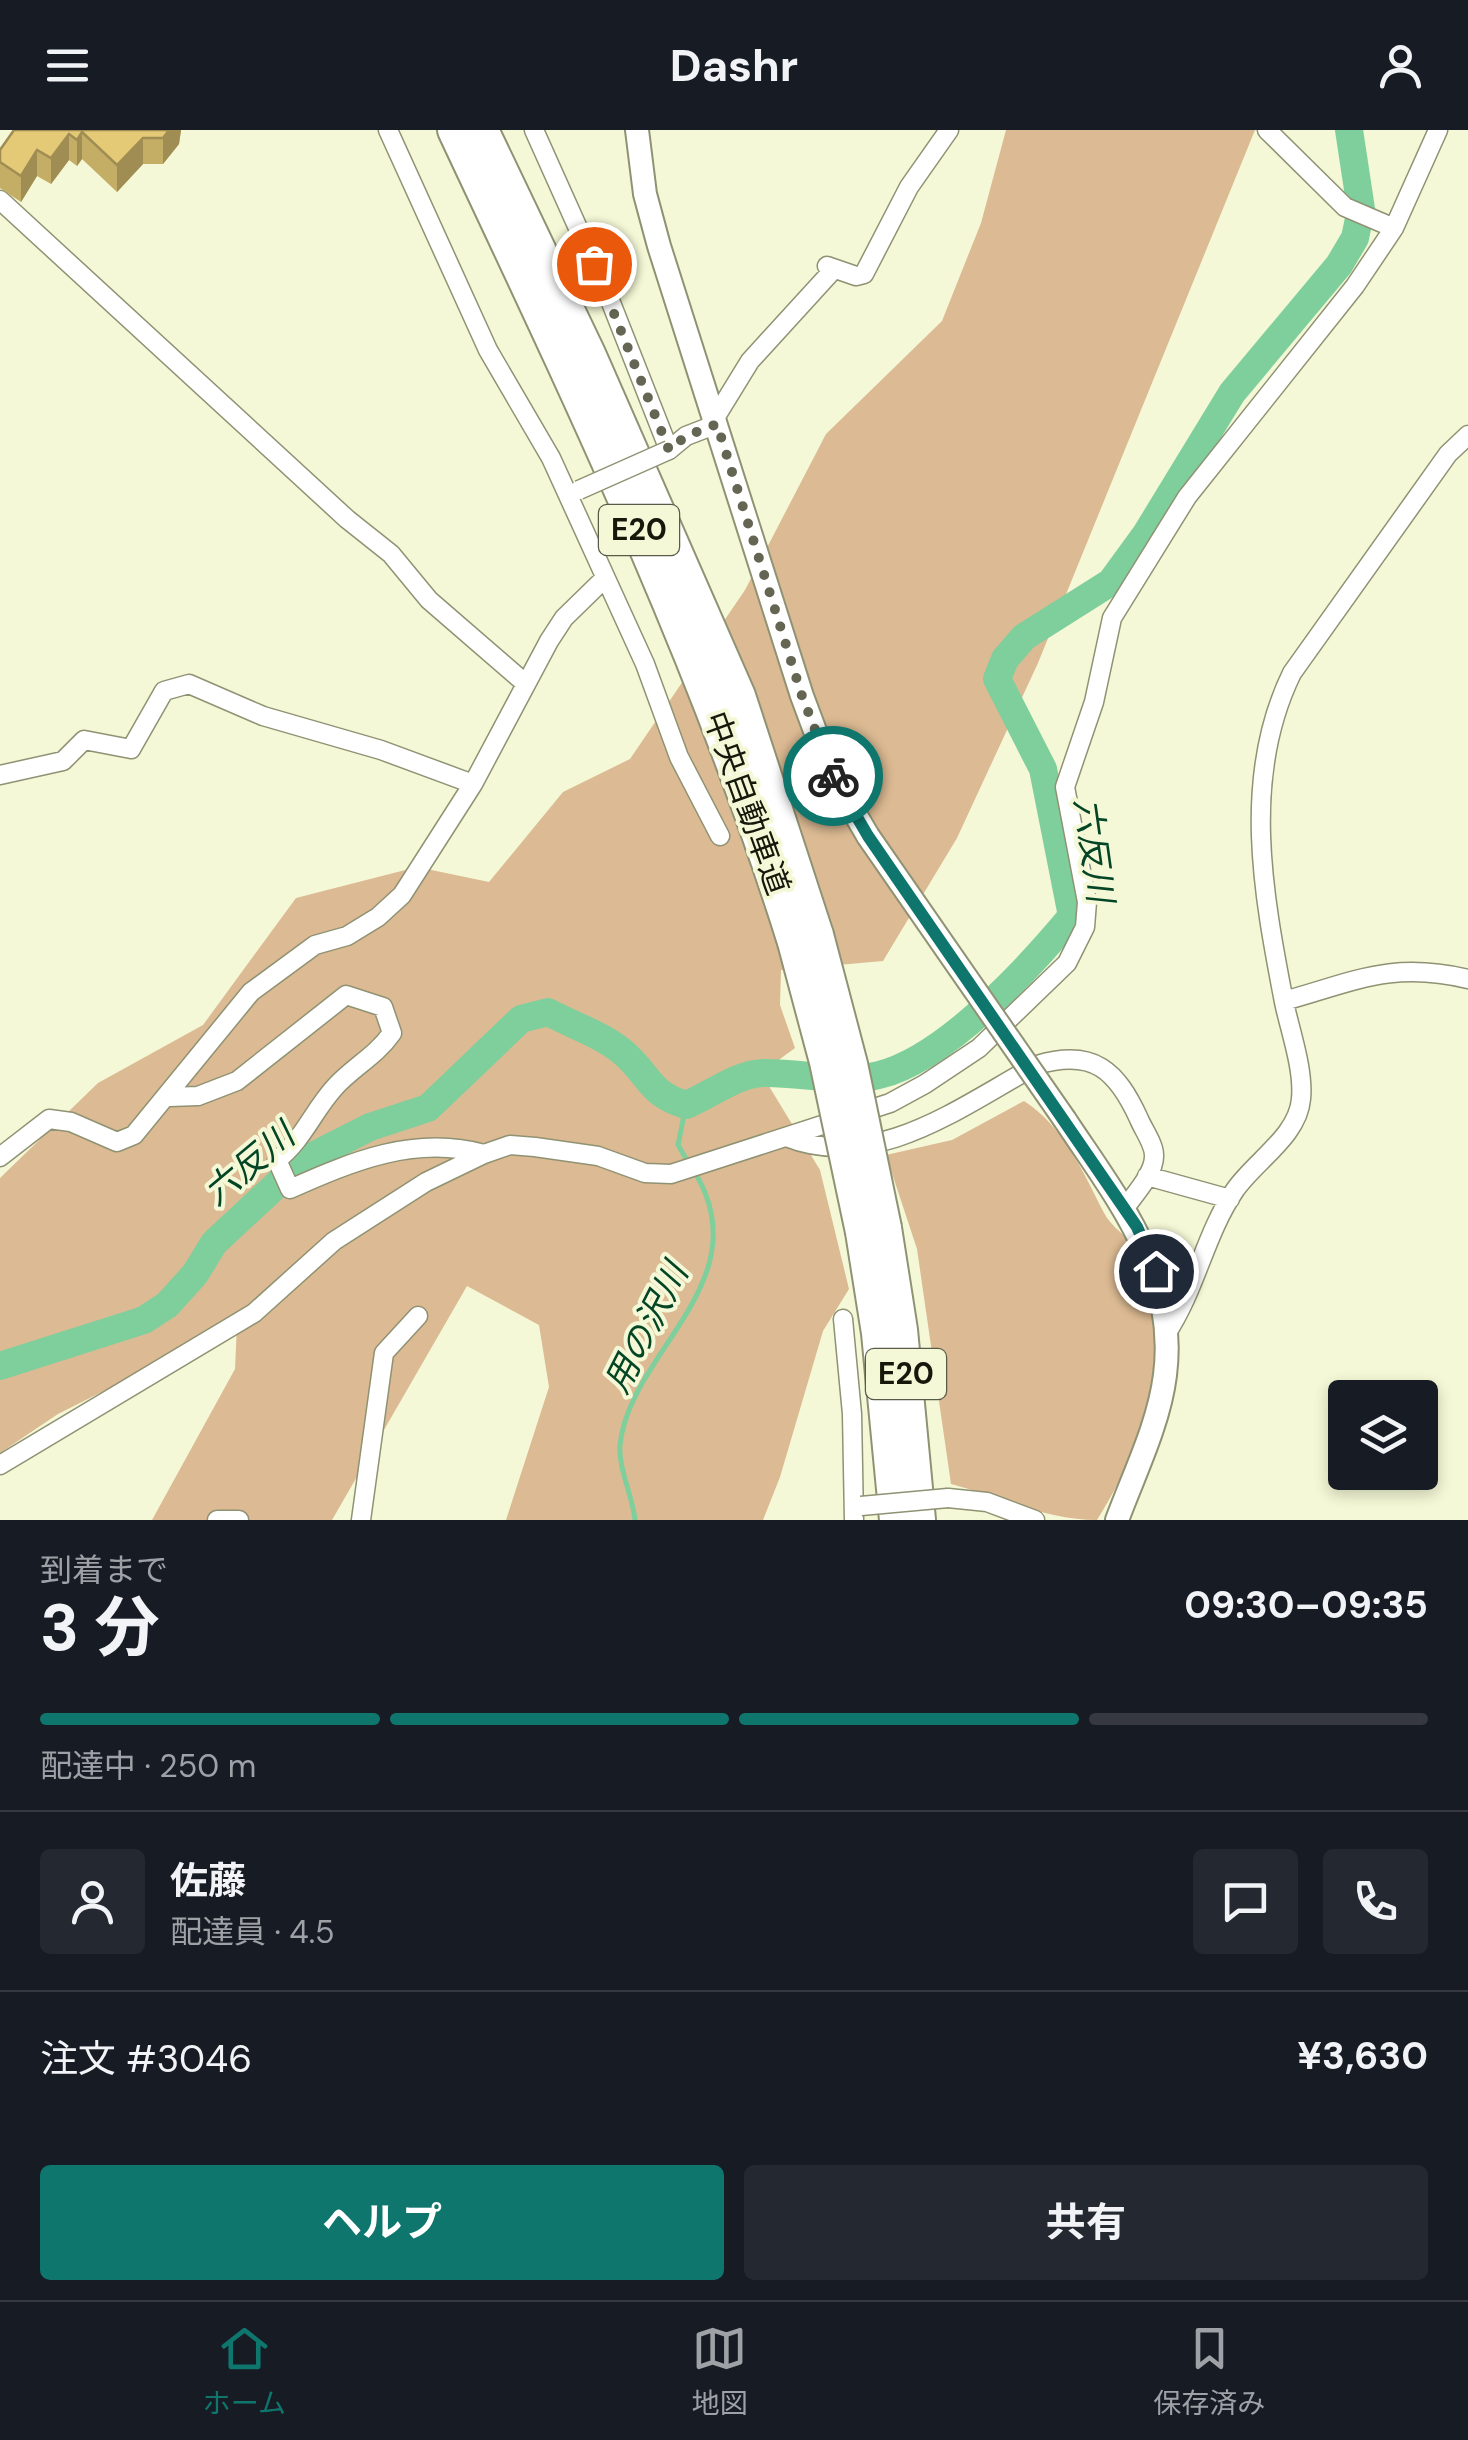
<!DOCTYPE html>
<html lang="ja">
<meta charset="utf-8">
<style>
:root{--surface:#171b24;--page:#242831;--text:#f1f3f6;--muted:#9ea1a6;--line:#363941;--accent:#0f766e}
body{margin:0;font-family:"DM Sans","Noto Sans JP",sans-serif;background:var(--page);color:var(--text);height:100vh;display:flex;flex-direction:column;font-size:38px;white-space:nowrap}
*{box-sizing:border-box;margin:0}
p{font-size:32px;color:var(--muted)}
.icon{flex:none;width:55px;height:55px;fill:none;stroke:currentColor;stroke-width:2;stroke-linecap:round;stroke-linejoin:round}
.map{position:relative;height:1390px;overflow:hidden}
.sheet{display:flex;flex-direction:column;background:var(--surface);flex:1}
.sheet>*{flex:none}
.tools{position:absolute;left:1328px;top:1250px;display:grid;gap:20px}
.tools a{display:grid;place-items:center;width:110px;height:110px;border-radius:10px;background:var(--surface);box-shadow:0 5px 15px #0003;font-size:50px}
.pin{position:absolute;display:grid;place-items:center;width:85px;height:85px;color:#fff;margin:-42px;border:5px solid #fff;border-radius:50%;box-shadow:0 2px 10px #0007}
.courier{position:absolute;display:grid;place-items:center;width:100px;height:100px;margin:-50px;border:8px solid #0f766e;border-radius:50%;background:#fff;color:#222;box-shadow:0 2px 12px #0007}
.head em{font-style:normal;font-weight:700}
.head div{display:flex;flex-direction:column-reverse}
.head{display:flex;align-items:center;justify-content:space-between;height:170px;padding:0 40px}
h1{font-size:65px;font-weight:700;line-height:75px}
.bar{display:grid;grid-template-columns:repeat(4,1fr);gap:15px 10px;align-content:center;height:120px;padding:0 40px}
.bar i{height:12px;border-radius:8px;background:var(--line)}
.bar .on{background:var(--accent)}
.bar p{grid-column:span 4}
.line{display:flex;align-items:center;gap:25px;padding:0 40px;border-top:2px solid var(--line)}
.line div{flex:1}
.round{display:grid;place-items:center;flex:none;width:105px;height:105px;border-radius:10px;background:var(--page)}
.primary-button{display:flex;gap:20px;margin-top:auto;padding:20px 40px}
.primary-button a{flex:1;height:115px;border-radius:10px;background:var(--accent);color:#fff;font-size:40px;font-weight:700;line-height:115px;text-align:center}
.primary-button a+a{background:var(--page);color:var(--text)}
header{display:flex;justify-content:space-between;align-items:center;height:130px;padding:0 40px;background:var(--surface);font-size:45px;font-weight:700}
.tab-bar{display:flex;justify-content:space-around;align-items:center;height:140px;border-top:2px solid var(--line);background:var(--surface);font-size:28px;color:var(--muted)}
.tab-bar a{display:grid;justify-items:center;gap:5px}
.tab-bar .on{color:var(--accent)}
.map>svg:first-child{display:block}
.green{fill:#dcba93}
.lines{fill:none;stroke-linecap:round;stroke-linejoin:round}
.stream{stroke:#7fcf9d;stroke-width:5}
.river{stroke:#7fcf9d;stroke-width:28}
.minor-casing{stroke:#8f9273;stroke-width:21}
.tertiary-casing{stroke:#8f9273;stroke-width:26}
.motorway-casing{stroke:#8f9273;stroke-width:36}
.minor{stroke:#fff;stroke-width:18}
.tertiary{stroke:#fff;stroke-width:22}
.motorway{stroke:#fff;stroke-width:32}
.minor-bridge-casing{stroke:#8f9273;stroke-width:21;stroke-linecap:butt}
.tertiary-bridge-casing{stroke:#8f9273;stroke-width:26;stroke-linecap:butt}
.motorway-bridge-casing{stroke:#8f9273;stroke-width:36;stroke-linecap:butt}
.minor-bridge{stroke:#fff;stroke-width:18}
.tertiary-bridge{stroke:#fff;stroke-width:22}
.motorway-bridge{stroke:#fff;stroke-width:32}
.wall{fill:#c4ad65}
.shaded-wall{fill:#a08d53}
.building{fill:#e4c976;stroke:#a08d53;stroke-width:2.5}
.done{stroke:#646653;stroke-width:10;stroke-dasharray:0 18}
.route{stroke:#0f766e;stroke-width:12}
.labels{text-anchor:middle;stroke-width:8;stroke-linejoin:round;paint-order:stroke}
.shield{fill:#f4f8d6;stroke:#595b49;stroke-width:2.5}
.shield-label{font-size:30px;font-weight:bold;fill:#17180c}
.street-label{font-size:32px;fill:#17180c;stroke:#f4f8d6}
.water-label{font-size:35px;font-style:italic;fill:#044526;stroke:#f4f8d6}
</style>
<header><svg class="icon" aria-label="menu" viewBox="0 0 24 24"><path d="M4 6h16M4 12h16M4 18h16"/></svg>Dashr<svg class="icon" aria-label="person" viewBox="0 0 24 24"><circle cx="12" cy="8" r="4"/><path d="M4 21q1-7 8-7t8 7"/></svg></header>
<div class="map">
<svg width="1468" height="1390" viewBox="0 0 1468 1390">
<rect width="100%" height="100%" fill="#f4f8d6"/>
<!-- green -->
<path class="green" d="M1006,0H1255L1038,533L957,708L883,831L781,840L780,875L795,918L761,943L820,1040L849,1159L823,1201L780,1347L763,1390H506L549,1257L539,1195L467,1156L332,1390H152L235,1239L237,1194L58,1284L0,1323V1048L98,953L203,895L296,768L417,737L489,752L563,662L630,629L745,460L826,304L942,191L981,93Z
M1024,971C1064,997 1082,1040 1103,1081C1111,1098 1128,1106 1139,1121C1144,1128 1145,1141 1148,1150C1170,1229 1141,1322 1097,1390C1048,1390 1000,1367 951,1354L917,1119L886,1025L952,1010Z"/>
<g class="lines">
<!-- stream -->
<path class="stream" d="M686,975L678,1015L688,1032
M635,1390C633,1367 618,1338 620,1315C629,1222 762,1151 694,1041"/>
<!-- river -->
<path class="river" d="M0,1236L144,1190L167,1175L195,1144L214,1113L301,1032L370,997L428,978L521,889L548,882C572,895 606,906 626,925C651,948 650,964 686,975C711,965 736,944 763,943C800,942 843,954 879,945C945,929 1029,838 1072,786L1043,639L997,549L1005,529L1024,507L1111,452L1146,404L1232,263L1339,135L1355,108L1361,79L1349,0"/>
<defs>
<path id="minor" d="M388,0L488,220L551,328L645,534L679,627L720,706
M534,0L608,165L669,320L686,306L717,294
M1267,0L1345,77L1394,98
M0,70L347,389L391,424L429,470L526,554
M827,136L856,146L864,144L909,57L949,0
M715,288L750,231L834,139
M0,645L63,631L84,610L131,619L164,561L189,554L263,586L381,620L473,654
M1284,871C1356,851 1392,831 1468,849
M169,967L198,966L237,951L346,865L383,877L392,903C376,926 353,937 335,957C313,981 303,1010 277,1030L290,1059C353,1031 415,1005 484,1024
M786,1007C876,1043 961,976 1037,935C1094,918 1117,941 1139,989C1143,999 1154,1014 1154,1025C1155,1043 1134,1065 1124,1079
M0,1027L49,989L71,992L117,1012L134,1005L251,862L315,815L347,806L378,787L402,765L473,654L549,511L564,488L605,448
M1147,1046L1230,1069
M843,1189L852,1284L854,1390
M1166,1204C1196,1159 1205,1104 1235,1060C1255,1031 1298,1006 1301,969C1304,939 1290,901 1284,872C1263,763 1241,647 1292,543L1448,324L1468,305
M0,1335L254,1183L334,1111L426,1052L484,1024L510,1015L535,1017L598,1026L645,1043L671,1044L890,973L925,954L979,918L1067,833L1085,797L1087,772L1065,657L1094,572L1112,488L1187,367L1355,156L1394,98L1438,0
M948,1368L987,1372L1035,1390
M217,1390H239
M361,1390L384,1223L418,1186"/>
<path id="tertiary" d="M637,0L645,64L659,116L802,566L830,641L868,706
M1065,990C1118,1070 1178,1143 1165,1245C1159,1294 1134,1344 1117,1390"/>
<path id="motorway" d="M454,0C579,266 706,531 794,812
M482,0L589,224L739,566L817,805
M885,1098L901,1200L919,1390
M862,1102L878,1203L896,1390"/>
</defs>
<!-- minor casing -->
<use href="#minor" class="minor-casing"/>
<!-- tertiary casing -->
<use href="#tertiary" class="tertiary-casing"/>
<!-- motorway casing -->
<use href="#motorway" class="motorway-casing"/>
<!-- minor -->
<use href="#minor" class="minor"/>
<!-- tertiary -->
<use href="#tertiary" class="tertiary"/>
<!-- motorway -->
<use href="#motorway" class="motorway"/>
<defs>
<path id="minor-bridge" d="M579,360L669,320
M861,1376L948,1368"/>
<path id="tertiary-bridge" d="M868,706L1065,990"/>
<path id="motorway-bridge" d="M817,805L851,934L885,1098
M794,812L826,932L862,1102"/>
</defs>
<!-- minor-bridge casing -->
<use href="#minor-bridge" class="minor-bridge-casing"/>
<!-- tertiary-bridge casing -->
<use href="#tertiary-bridge" class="tertiary-bridge-casing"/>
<!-- motorway-bridge casing -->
<use href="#motorway-bridge" class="motorway-bridge-casing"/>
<!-- minor-bridge -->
<use href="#minor-bridge" class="minor-bridge"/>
<!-- tertiary-bridge -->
<use href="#tertiary-bridge" class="tertiary-bridge"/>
<!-- motorway-bridge -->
<use href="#motorway-bridge" class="motorway-bridge"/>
</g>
<!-- wall -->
<path class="wall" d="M14,0H181L179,14L163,34H143L117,62L82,29L77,36L69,30L51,54L37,46L21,72L0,58V20Z"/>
<!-- shaded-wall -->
<path class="shaded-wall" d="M169,0H181L179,14L163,34V8Z
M82,2V29L77,36V10Z
M69,4V30L51,54V28Z
M143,8V34L117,62V35Z
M37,20V46L21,72V46Z"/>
<!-- building -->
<path class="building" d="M14,0H169L163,8H143L117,35L82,2L77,10L69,4L51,28L37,20L21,46L0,32V20Z"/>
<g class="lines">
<!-- done -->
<path class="done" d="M594,134L669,320L686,306L717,294L802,566L833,646"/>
<!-- route -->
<path class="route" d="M833,646L868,706L1137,1097L1156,1141"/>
</g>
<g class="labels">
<!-- shield labels -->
<g class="shield">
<rect x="599" y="375" width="80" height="50" rx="8"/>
<rect x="866" y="1219" width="80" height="50" rx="8"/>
</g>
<g class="shield-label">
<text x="639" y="410">E20</text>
<text x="906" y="1254">E20</text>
</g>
<!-- street labels -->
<g class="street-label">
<text transform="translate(747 673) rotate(70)" y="11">中央自動車道</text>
</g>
<!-- water labels -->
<g class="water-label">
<text transform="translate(1094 720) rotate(82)" y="12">六反川</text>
<text transform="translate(249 1034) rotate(-40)" y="12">六反川</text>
<text transform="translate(646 1198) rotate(-63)" y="12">用の沢川</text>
</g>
</g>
</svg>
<div class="tools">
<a><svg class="icon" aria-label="layers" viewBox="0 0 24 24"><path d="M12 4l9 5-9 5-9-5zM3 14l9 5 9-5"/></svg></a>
</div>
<div class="pin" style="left:594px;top:134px;background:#ea580c"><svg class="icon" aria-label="bag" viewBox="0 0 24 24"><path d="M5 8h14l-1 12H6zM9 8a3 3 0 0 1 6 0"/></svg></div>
<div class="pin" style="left:1156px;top:1141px;background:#1f2937"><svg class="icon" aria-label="home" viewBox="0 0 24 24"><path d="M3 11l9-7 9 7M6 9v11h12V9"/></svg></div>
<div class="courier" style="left:833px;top:646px"><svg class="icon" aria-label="bike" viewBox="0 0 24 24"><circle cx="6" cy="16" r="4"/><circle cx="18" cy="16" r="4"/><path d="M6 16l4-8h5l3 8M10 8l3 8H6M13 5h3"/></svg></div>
</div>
<section class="sheet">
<div class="head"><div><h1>3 分</h1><p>到着まで</p></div><em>09:30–09:35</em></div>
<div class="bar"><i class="on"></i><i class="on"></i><i class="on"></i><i></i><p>配達中 · 250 m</p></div>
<div class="line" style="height:180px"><a class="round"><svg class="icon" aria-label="person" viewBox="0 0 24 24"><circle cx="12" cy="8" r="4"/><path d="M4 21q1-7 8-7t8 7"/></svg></a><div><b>佐藤</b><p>配達員 · 4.5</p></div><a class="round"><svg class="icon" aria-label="chat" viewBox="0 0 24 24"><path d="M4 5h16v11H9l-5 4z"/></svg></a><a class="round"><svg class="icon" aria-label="phone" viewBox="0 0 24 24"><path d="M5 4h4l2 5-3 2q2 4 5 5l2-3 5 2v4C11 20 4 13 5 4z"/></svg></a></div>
<div class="line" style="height:130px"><div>注文 #3046</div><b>¥3,630</b></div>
<div class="primary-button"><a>ヘルプ</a><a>共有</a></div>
</section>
<nav class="tab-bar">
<a class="on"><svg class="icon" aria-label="home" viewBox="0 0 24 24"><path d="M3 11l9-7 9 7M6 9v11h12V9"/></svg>ホーム</a>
<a><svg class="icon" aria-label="map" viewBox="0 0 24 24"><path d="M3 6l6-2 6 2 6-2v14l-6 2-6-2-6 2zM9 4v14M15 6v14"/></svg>地図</a>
<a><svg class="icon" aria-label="saved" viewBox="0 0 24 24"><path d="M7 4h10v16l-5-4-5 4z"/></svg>保存済み</a>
</nav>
